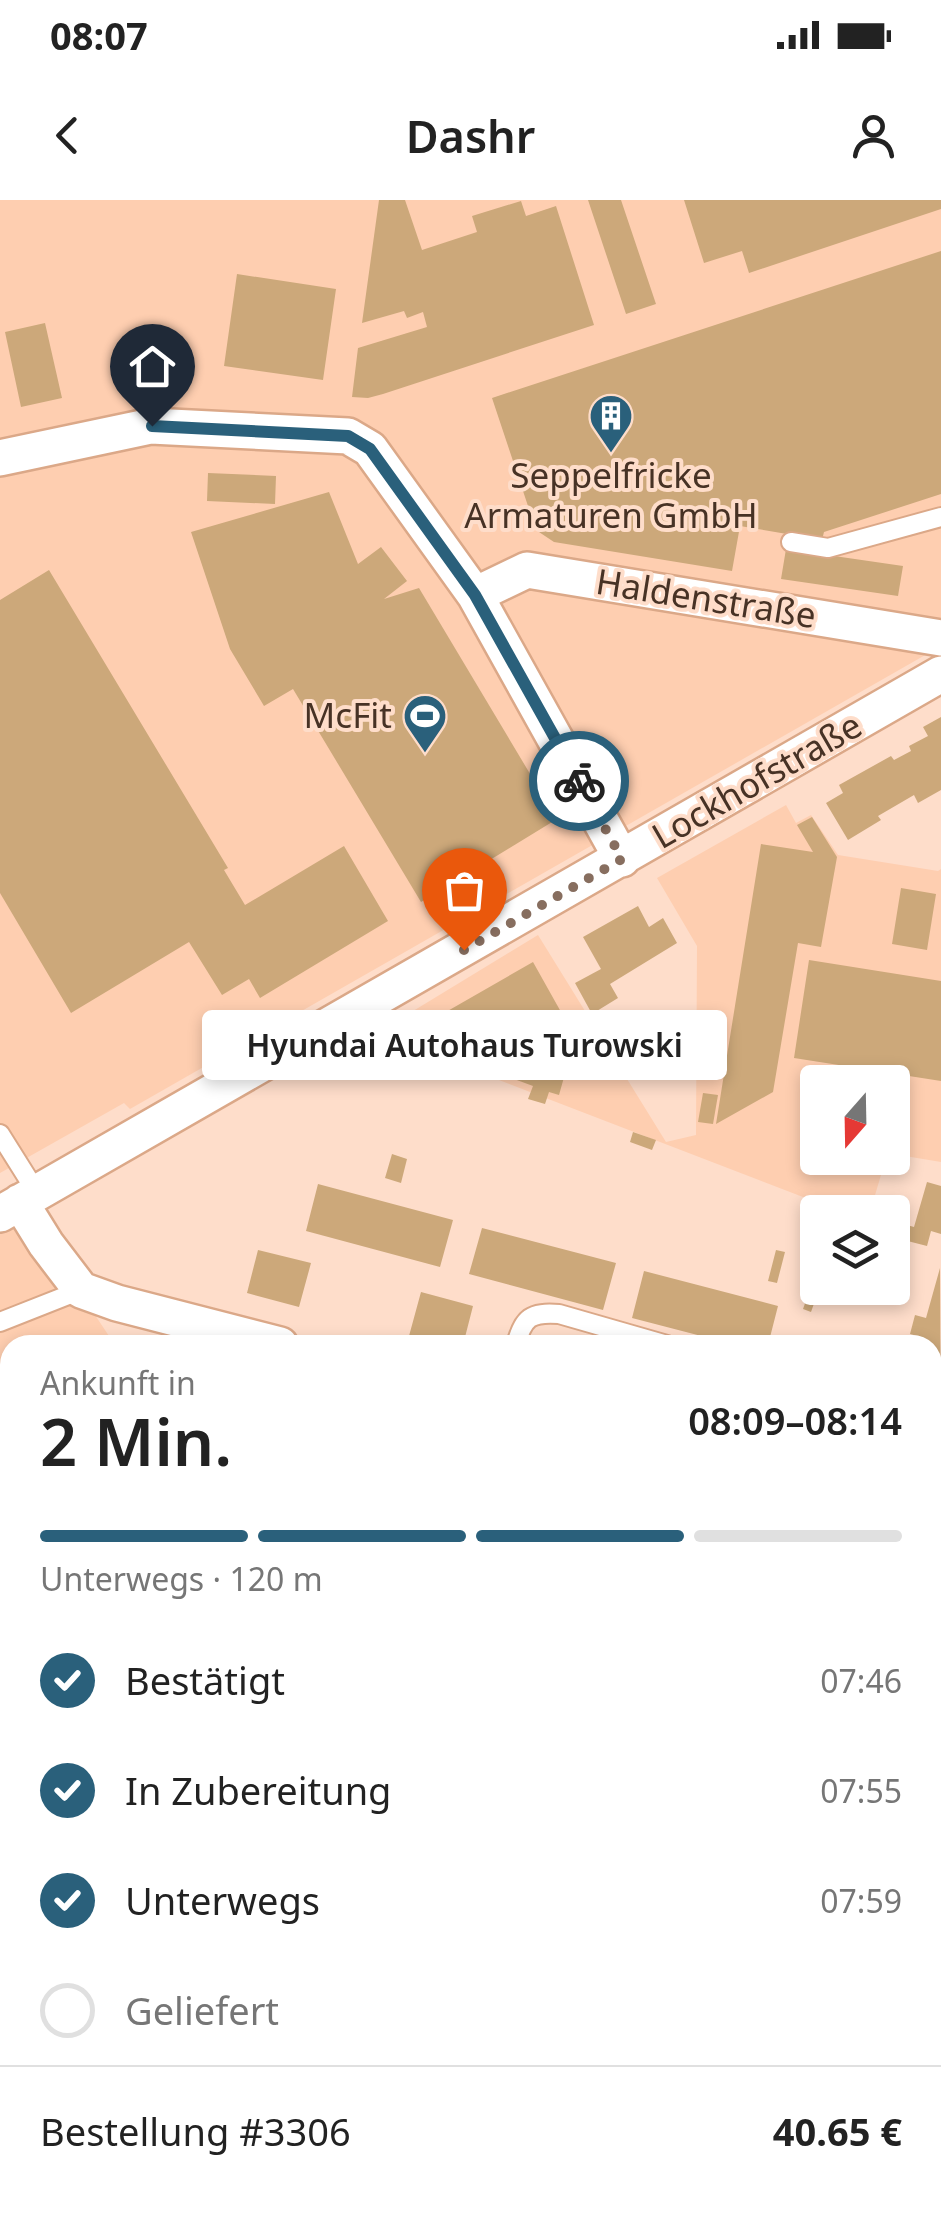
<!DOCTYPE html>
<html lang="de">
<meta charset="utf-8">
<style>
:root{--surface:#fff;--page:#f2f2f2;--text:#222;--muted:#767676;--line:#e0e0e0;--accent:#2a607b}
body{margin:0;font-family:"Noto Sans",sans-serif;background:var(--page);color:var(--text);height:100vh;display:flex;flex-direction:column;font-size:38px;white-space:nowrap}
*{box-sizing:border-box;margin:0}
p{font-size:32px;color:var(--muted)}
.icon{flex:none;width:55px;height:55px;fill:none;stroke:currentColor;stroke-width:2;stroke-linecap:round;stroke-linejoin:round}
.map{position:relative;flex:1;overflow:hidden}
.drawer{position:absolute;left:0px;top:1135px;width:942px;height:880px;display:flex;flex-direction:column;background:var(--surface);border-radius:30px 30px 0 0;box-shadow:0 5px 15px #0003}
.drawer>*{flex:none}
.needle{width:65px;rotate:200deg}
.fabs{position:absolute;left:800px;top:865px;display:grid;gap:20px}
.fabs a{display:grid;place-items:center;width:110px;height:110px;border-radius:10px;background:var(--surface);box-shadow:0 5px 15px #0003;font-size:50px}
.pin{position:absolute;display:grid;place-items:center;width:85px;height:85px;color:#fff;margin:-102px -42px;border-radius:50% 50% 50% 0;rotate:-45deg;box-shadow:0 0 10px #0007}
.pin .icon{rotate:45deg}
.courier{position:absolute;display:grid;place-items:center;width:100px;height:100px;margin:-50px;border:8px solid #2a607b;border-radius:50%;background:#fff;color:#222;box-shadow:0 2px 12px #0007}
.bubble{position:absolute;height:70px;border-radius:10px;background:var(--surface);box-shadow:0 5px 15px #0003;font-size:32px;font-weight:600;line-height:70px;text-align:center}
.overview em{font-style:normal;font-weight:600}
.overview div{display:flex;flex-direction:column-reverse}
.overview{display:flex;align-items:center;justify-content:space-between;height:170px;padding:0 40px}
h1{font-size:65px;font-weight:600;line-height:75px}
.bar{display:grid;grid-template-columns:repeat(4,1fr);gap:15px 10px;align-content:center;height:120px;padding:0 40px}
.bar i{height:12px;border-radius:8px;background:var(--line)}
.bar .selected{background:var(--accent)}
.bar p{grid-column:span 4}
.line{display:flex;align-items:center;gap:25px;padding:0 40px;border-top:2px solid var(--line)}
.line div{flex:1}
ol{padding:0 40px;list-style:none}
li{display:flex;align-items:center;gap:30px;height:110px}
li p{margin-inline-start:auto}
li .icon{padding:10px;border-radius:50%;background:var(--accent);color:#fff;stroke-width:4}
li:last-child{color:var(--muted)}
li i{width:55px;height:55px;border:5px solid var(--line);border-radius:50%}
.status{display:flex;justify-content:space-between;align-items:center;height:70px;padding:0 50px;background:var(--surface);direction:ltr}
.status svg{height:28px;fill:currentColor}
header{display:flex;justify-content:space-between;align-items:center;height:130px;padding:0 40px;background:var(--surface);font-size:45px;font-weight:600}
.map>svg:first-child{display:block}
.built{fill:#feceb0}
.green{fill:#e6aec4}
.building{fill:#cca87a}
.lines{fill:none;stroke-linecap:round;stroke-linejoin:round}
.service-casing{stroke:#dba888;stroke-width:22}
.minor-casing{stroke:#dba888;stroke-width:40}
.primary-casing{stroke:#fff;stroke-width:58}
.motorway-casing{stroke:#fff;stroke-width:60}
.path{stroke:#c5a897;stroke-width:6;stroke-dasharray:5 5;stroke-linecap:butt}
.service{stroke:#fff;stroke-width:18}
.minor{stroke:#fff;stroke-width:35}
.primary{stroke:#e7bfa5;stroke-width:52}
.motorway{stroke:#d79469;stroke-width:55}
.done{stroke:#876e5f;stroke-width:10;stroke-dasharray:0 18}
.route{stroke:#2a607b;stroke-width:12}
.labels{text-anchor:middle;stroke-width:8;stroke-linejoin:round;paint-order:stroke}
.poi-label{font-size:35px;fill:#473225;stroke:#feddca}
.street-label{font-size:35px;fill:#473225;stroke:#feddca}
</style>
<div class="status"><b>08:07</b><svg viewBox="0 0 49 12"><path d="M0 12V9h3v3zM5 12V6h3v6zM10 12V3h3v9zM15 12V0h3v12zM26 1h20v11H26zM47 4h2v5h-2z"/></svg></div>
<header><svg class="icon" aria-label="back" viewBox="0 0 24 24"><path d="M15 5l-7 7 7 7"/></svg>Dashr<svg class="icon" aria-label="person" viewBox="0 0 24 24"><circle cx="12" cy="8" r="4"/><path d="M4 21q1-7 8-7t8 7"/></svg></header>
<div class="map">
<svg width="941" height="2015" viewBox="0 0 941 2015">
<rect width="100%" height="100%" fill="#feddca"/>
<!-- built -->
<path class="built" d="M0,0H941V446L130,909L124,903L0,973Z
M786,605L796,623L811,615L838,655L938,671L941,669V962L893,954L892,882H818V958H886L870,1012H842L377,833L538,735L666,942L696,935L697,746L657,678Z
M0,1002L95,1115L115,1145H10V1446L0,1431Z
M0,1879L10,1894V2005H83L90,2015H0Z"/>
<!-- green -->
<path class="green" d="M941,1663V1812L933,1815V1666Z"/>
<!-- building -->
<path class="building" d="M379,0H405L422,50L477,32L472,16L521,1L526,16L556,6L594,125L383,194L368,198L352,197L358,148L427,127L423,112L407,118L404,111L362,123Z
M588,0H621L656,104L626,114Z
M684,0H941V9L749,73L742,51L704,63Z
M941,51V294L824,332L822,340L740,326L732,371L554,342L539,332L534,324L492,198Z
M237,74L336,89L323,180L224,166Z
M45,123L62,198L21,207L5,132Z
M208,273L276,276L275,304L207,301Z
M329,292L358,364L381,347L407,381L384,399L419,388L557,619L421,702L293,489L264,506L230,449L191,332Z
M786,349L903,366L898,396L781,379Z
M49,370L228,668L224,670L245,705L344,646L388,721L260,798L249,779L222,795L189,742L71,813L0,693V400Z
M941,517V590L918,603L914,595L878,616L881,620L848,640L826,603L843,593L839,585L891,556L894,560L911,551L909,546L928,536L923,527Z
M812,617L837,657L821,747L798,743L773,892L716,924L761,644L813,652L797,625Z
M901,688L936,694L927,750L892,744Z
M638,706L649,727L663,718L677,743L610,784L618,798L592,814L575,783L601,769L583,737Z
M809,760L941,781V881L794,858Z
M533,762L561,812L548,819L570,856L559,895L549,892L545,904L528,899L533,886L405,839L404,836Z
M703,893L718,895L713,924L698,922Z
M633,932L656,940L652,950L630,942Z
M392,954L407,959L401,983L385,978Z
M927,982L941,986V1034L931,1031L927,1046L892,1037V1021L914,1027Z
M318,984L453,1020L440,1067L306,1031Z
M812,1006L825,1009L824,1012H818V1020L809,1017Z
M482,1028L616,1063L603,1110L469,1074Z
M258,1050L311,1063L299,1107L247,1093Z
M776,1050L785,1052L777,1083L768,1081Z
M940,1068L941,1262L937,1276L932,1275V1145H919L921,1137L910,1134L915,1115L926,1118Z
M644,1071L778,1106L768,1145H736L632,1118Z
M421,1092L473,1106L463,1145H443L409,1136Z
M808,1095L816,1098L811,1112L803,1109Z
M583,1136L614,1144V1145H581Z
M10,1197V1406L0,1391V1218Z
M0,1940L10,1955V2005H44L51,2015H0Z"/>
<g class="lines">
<defs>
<path id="service" d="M791,342L828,348L941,317
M0,934L37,993
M0,1122L81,1090
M516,1145C523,1117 531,1112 559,1114L667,1145
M0,1323L10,1338
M0,1441L10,1426"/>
<path id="minor" d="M0,258L151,226L348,236L370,249L475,395L622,659
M475,395L527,370L941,438
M20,1002L46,1044L81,1090L117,1103L280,1145
M0,1014L941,474
M932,1320L941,1322
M932,1427L941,1395"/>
<path id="primary" d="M0,1561L10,1575
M0,1757L10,1771
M179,2005L186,2015
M308,2005L315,2015"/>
<path id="motorway" d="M932,1863L941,1860
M146,2005L148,2015
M550,2015L575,2005
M646,2015L658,2005"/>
</defs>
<!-- service casing -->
<use href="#service" class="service-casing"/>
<!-- minor casing -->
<use href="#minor" class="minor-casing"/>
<!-- primary casing -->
<use href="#primary" class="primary-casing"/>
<!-- motorway casing -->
<use href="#motorway" class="motorway-casing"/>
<!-- path -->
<path class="path" d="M0,1860L10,1875
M360,2005L373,2015"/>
<!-- service -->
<use href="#service" class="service"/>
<!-- minor -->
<use href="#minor" class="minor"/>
<!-- primary -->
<use href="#primary" class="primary"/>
<!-- motorway -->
<use href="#motorway" class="motorway"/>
</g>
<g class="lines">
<!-- done -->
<path class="done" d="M464,750L622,659L579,581"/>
<!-- route -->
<path class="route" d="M152,226L348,236L370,249L475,395L579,581"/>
</g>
<!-- icons -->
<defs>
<symbol id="building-pin" viewBox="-11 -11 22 30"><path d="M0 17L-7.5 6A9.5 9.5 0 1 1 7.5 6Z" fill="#2a607b" stroke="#feddca"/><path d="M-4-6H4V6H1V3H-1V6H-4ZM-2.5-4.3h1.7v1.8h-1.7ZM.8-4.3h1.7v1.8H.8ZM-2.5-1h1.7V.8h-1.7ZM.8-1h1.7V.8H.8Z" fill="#fff"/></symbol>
<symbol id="stadium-pin" viewBox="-11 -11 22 30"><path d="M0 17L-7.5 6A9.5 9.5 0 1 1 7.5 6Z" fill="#2a607b" stroke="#feddca"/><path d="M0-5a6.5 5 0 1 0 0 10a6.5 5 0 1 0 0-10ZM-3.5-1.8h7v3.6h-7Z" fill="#fff"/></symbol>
</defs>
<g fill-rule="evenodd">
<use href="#building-pin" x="586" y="191" width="50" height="68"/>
<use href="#stadium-pin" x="400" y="491" width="50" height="68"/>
</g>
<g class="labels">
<!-- poi labels -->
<g class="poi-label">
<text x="611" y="288">Seppelfricke<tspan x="611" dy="40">Armaturen GmbH</tspan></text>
<text x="392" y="528" text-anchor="end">McFit</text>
</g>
<!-- street labels -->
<g class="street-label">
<text transform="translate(706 399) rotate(9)" y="12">Haldenstraße</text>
<text transform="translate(757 581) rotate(-30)" y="12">Lockhofstraße</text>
</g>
</g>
</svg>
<div class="fabs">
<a><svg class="needle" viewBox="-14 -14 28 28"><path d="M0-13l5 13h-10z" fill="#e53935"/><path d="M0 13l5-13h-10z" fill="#767676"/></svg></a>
<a><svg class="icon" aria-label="layers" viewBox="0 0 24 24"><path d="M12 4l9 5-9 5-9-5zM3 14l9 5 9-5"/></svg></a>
</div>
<div class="pin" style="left:464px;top:750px;background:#ea580c"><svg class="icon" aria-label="bag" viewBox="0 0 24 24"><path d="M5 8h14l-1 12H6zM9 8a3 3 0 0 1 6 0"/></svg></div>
<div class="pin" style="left:152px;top:226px;background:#1f2937"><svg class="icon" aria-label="home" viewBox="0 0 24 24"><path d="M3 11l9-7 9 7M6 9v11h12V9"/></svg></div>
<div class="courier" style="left:579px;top:581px"><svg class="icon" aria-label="bike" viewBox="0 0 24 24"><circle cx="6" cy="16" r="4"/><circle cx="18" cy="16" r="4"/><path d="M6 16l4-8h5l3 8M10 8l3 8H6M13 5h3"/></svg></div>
<div class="bubble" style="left:202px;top:810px;width:525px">Hyundai Autohaus Turowski</div>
<section class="drawer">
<div class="overview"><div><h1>2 Min.</h1><p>Ankunft in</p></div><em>08:09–08:14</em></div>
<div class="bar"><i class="selected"></i><i class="selected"></i><i class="selected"></i><i></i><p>Unterwegs · 120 m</p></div>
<ol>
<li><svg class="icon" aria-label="check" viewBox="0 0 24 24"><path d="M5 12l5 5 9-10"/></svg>Bestätigt<p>07:46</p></li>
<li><svg class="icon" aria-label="check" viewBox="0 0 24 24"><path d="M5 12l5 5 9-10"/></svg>In Zubereitung<p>07:55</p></li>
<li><svg class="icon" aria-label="check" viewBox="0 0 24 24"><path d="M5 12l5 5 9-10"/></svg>Unterwegs<p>07:59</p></li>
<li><i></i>Geliefert</li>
</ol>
<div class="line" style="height:130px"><div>Bestellung #3306</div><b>40.65 €</b></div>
</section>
</div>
